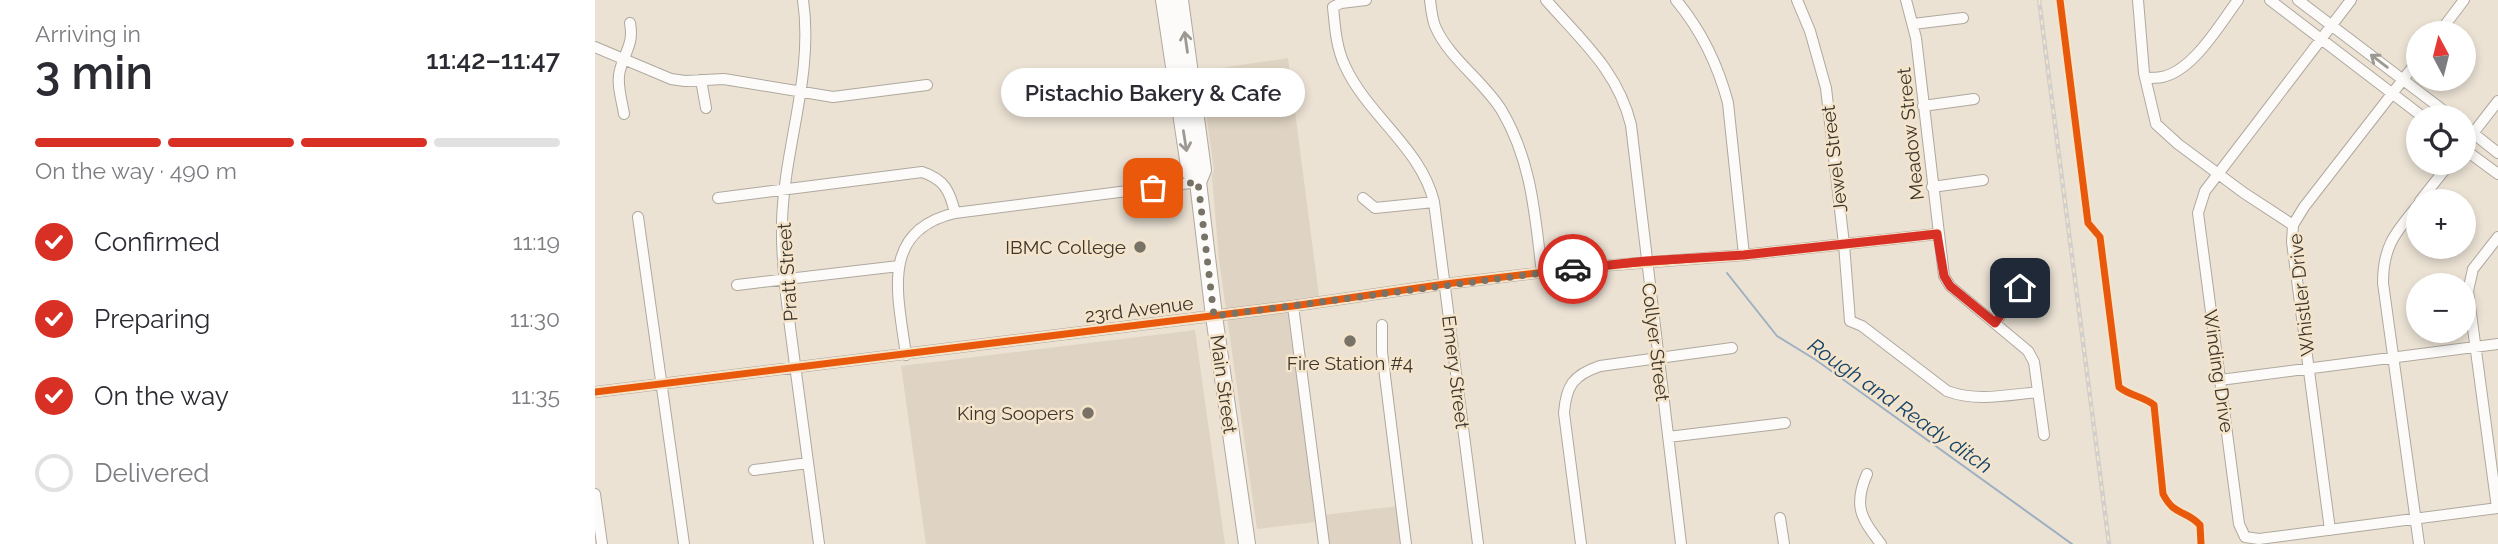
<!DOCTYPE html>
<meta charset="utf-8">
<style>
:root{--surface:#fff;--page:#f7f7f7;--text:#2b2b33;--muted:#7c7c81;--line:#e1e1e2;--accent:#d93025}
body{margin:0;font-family:Raleway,sans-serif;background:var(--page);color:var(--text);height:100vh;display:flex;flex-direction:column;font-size:26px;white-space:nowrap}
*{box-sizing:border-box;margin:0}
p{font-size:23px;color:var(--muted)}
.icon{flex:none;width:38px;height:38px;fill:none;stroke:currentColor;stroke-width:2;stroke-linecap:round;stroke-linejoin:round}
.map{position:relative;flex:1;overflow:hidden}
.drawer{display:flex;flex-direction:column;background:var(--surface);width:595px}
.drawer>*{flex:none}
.needle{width:46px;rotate:353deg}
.fabs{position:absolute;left:1811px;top:21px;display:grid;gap:14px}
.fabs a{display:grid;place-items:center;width:70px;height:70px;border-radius:50%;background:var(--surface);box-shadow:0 4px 10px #0003;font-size:35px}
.pin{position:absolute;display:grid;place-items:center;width:60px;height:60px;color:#fff;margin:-30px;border-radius:14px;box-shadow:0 4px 10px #0006}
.courier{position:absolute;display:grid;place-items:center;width:70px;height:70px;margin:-35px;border:5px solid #d93025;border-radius:50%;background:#fff;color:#222;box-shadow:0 2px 9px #0007}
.bubble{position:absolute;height:49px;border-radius:24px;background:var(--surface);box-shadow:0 4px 10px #0003;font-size:23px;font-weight:600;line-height:49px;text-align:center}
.overview em{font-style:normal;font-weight:600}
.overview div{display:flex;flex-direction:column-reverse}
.overview{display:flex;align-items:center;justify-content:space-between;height:119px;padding:0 35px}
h1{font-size:46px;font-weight:600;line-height:52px}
.bar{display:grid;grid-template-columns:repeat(4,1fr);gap:10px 7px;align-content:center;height:84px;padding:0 35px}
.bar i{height:9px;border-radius:5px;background:var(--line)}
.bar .on{background:var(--accent)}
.bar p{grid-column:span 4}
ol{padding:0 35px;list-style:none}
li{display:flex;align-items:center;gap:21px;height:77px}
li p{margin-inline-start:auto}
li .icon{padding:7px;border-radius:50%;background:var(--accent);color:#fff;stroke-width:4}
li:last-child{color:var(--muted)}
li i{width:38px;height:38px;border:4px solid var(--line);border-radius:50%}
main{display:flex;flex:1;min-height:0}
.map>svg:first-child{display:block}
.commercial{fill:#dfd4c3}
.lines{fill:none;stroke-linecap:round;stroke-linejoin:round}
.stream{stroke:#9eb0c0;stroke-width:2}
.minor-casing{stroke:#afa89e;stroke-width:12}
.highway-casing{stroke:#afa89e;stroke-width:18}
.minor{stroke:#fcfbf9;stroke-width:10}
.highway{stroke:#fcfbf9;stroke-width:16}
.rail-casing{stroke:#d1cecb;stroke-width:4.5}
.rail{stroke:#f4e4cb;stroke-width:2;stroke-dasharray:5;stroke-linecap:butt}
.cycleway-casing{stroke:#f4e4cb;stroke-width:11}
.cycleway{stroke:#e8590c;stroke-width:7}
.oneway{stroke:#9c9892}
.done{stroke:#797267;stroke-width:7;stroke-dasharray:0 12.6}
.route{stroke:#d93025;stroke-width:9}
.poi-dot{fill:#797267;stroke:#f4e4cb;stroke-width:2.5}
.labels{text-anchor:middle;stroke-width:5;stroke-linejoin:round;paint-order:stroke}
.street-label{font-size:19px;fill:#3c362c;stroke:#f4e4cb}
.poi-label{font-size:19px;fill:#3c362c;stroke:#f4e4cb;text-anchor:end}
.water-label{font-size:21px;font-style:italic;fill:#14446b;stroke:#f4e4cb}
</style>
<main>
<section class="drawer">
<div class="overview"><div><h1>3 min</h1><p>Arriving in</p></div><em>11:42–11:47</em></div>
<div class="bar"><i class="on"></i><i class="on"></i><i class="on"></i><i></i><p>On the way · 490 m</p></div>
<ol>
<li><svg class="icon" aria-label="check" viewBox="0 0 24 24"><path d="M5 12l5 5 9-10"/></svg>Confirmed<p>11:19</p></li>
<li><svg class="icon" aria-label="check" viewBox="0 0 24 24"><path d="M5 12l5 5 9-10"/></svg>Preparing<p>11:30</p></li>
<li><svg class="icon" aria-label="check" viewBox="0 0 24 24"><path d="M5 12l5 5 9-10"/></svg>On the way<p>11:35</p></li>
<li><i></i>Delivered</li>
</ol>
</section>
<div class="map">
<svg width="1903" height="544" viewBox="0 0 1903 544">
<rect width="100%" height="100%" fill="#ebe2d4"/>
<!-- commercial -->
<path class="commercial" d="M693,58L724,296L702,299L729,515L803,506L808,544H723L720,522L662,529L624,260L617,176L619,170L605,71Z
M600,330L630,544H331L306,366Z"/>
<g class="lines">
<!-- stream -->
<path class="stream" d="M1132,273L1182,336L1221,360L1477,544"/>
<defs>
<path id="minor" d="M208,0C219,75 189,147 187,222C186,269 194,317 200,365C208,424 216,484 224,544
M771,0L746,3L738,7C740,27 741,47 750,66C773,116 826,148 839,202L883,544
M835,0C836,9 837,18 840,26C854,59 889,81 907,111C937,162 940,216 947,273
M951,0C986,40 1023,71 1036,125L1086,544
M1081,0C1106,30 1123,65 1133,103L1149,255
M1202,0L1215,31L1231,88L1249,244L1255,321L1267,326L1352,391C1381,402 1413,395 1443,392
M1311,0L1321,38L1349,276L1355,286L1433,351L1439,362L1449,435
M1543,0L1549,73L1561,124L1583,144L1649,193L1698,225
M1675,0L1828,117
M1703,0L1857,117
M1756,0L1610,191L1603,213L1644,524L1650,537L1664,539L1903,508
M1318,24L1368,18
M1844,33L1869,0
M0,47L76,79L90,81L129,79L238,97L332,85
M1550,78C1556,78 1562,78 1567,77C1598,71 1625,24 1643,0
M106,80L111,108
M1328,106L1379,99
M29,114C27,101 21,83 25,70C30,51 39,44 35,23
M1869,126L1903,153
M1869,145L1903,101
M1869,149L1903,174
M1337,187L1388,180
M123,198L327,172C349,179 355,191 360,213
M768,198L780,208L839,202
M1825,201L1855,163
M1824,204C1801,232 1788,245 1788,283L1824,544
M43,217L89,544
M142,285L304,266
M698,306L729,544
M1400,323L1425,288L1427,275
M787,325V352L811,544
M311,355C303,295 284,231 360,213L603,182
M1625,380L1903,344
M0,392L698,306L850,284L992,267L1149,255L1342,234
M1073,437L1190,423
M159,470L213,463
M1272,474C1258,506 1266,518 1286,544
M0,494L7,544
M1902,508L1873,291L1878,269L1903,237
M1185,518L1189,544
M1735,530L1697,242L1698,225L1709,207L1824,59
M986,544L969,413C971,386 978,375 1005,366L1137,348"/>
<path id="highway" d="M569,0L595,173L603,182
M585,0L608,170L603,182L619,316L652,544"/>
</defs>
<!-- minor casing -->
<use href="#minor" class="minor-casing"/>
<!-- highway casing -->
<use href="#highway" class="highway-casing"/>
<!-- minor -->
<use href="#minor" class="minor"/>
<!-- highway -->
<use href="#highway" class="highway"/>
<defs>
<path id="rail" d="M1444,0L1514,544"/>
</defs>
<!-- rail casing -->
<use href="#rail" class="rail-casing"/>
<!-- rail -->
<use href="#rail" class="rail"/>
<defs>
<path id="cycleway" d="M1465,0L1493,223L1505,237L1524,387C1535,396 1548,396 1559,405L1568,494C1580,517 1590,509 1605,525L1606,544
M0,392L698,306L850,284L992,267L1149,255L1342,234"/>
</defs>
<!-- cycleway casing -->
<use href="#cycleway" class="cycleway-casing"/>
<!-- cycleway -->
<use href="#cycleway" class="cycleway"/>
</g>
<!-- one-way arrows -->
<defs><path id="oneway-shaft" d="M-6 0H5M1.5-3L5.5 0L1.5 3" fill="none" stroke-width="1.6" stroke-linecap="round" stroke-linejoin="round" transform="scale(1.75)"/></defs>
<g class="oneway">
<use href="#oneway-shaft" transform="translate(591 42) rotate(-98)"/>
<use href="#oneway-shaft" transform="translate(1784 61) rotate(-143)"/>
<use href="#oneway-shaft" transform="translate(590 141) rotate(81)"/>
</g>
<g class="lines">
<!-- done -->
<path class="done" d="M558,188L603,182L619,316L978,269"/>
<!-- route -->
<path class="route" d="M978,269L1051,261L1149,255L1342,234L1349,276L1355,286L1400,323L1425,288"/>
</g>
<!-- markers -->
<g class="poi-dot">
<circle cx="545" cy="247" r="7"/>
<circle cx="755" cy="341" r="7"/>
<circle cx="493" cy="413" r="7"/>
</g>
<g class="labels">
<!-- street labels -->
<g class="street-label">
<text transform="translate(1315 134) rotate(-96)" y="7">Meadow Street</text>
<text transform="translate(1239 159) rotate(-97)" y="7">Jewel Street</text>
<text transform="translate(192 272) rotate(-94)" y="7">Pratt Street</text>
<text transform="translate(1706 295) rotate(-96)" y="7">Whistler Drive</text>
<text transform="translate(544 309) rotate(-7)" y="7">23rd Avenue</text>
<text transform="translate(1061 342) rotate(83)" y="7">Collyer Street</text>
<text transform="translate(1624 371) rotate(82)" y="7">Winding Drive</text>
<text transform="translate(861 372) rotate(83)" y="7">Emery Street</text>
<text transform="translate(629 384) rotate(82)" y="7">Main Street</text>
</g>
<!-- poi labels -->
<g class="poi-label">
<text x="531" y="254">IBMC College</text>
<text x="755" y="370" text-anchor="middle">Fire Station #4</text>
<text x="479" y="420">King Soopers</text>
</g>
<!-- water labels -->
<g class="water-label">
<text transform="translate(1305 406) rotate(35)" y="7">Rough and Ready ditch</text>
</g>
</g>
</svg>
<div class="fabs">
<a><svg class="needle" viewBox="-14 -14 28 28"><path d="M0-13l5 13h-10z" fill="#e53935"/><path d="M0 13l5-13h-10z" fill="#7c7c81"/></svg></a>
<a><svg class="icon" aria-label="locate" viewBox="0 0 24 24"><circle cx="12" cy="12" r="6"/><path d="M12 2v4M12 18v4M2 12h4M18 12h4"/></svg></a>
<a>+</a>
<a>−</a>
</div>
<div class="pin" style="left:558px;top:188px;background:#ea580c"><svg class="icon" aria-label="bag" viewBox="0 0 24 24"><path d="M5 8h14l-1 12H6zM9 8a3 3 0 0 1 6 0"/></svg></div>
<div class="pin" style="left:1425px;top:288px;background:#1f2937"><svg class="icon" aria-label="home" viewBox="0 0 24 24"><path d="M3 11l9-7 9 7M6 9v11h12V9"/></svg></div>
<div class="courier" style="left:978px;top:269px"><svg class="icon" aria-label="car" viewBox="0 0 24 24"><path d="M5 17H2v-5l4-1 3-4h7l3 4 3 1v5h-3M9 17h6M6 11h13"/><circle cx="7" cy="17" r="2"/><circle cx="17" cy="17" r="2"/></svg></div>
<div class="bubble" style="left:406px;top:68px;width:304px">Pistachio Bakery &amp; Cafe</div>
</div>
</main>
